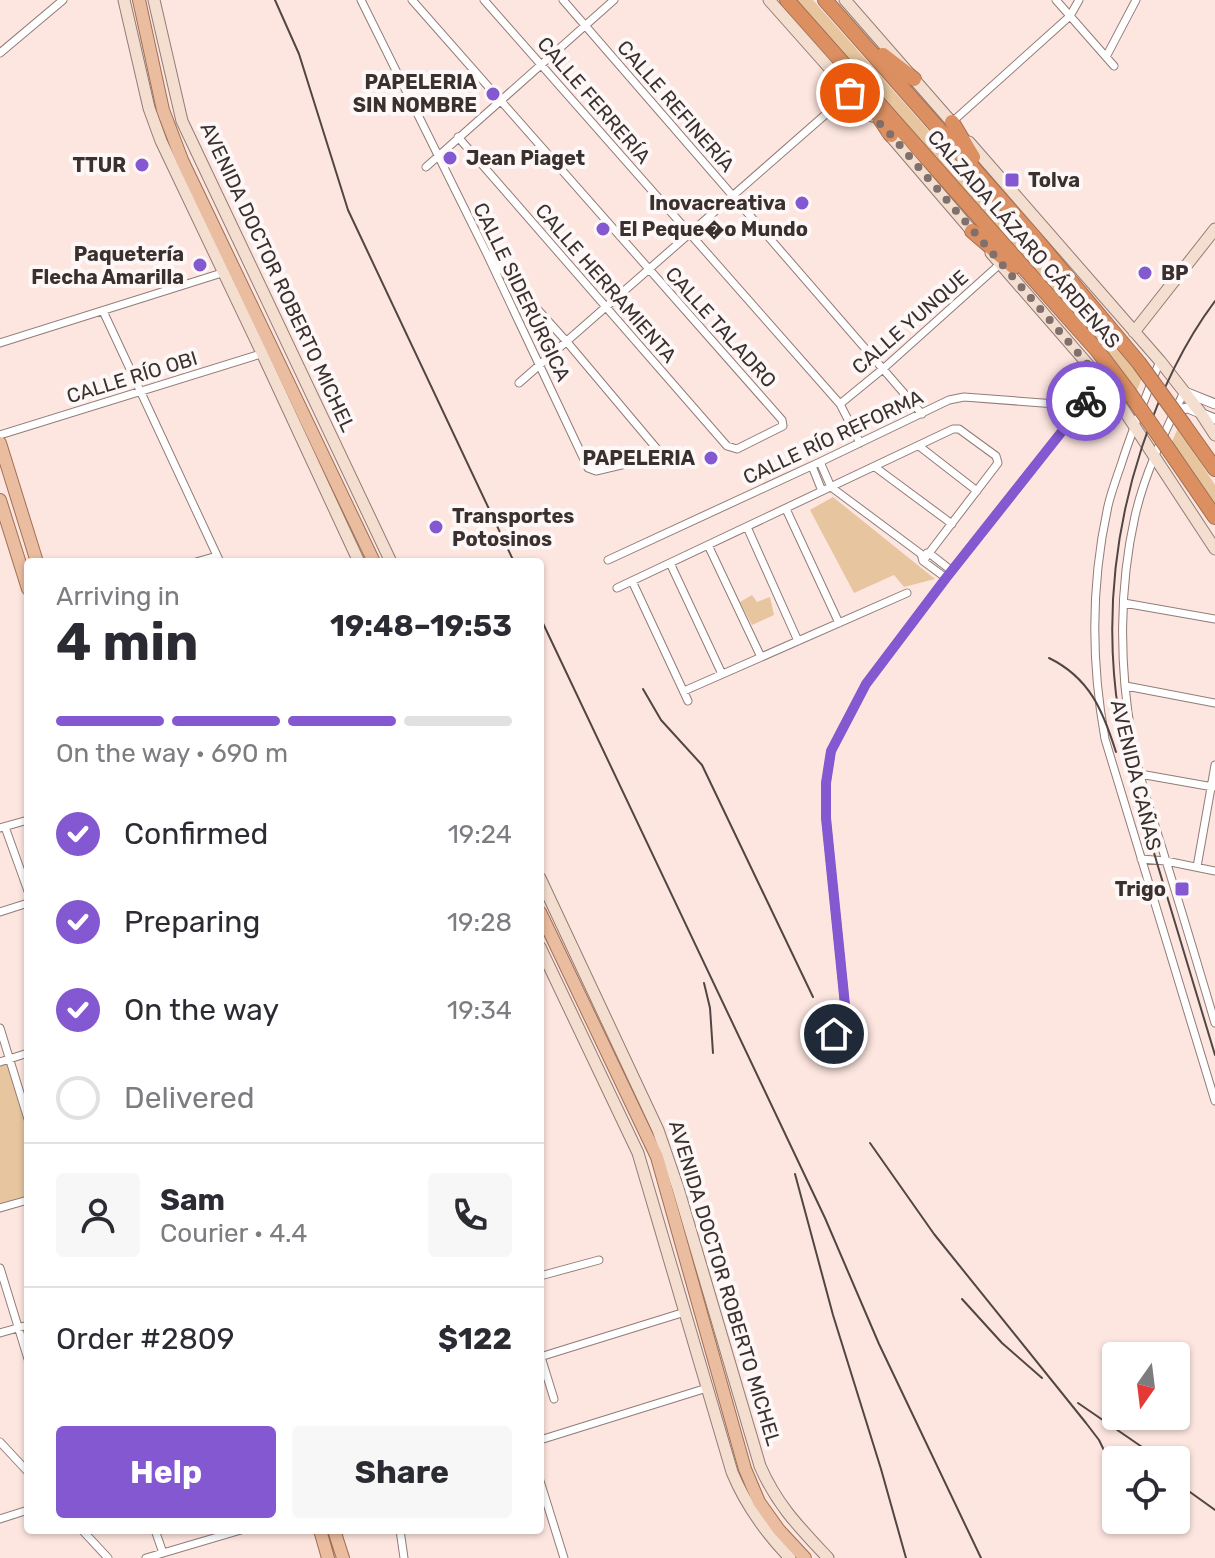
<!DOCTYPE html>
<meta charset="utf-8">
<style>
:root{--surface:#fff;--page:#f7f7f7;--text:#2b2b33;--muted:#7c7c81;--line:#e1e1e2;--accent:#8358d1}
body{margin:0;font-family:Rubik,sans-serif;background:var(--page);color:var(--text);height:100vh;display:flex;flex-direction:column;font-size:30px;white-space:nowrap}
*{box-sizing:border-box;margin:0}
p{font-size:26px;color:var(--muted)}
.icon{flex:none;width:44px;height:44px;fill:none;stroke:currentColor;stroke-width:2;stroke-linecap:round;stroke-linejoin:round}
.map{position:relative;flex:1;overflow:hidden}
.sheet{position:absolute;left:24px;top:558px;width:520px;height:976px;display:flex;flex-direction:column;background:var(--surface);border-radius:8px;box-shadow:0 2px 6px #0004}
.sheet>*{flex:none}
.needle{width:52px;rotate:194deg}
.tools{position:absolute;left:1102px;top:1342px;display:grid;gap:16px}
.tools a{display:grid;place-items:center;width:88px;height:88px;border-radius:8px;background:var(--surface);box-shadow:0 2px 6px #0004;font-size:40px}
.pin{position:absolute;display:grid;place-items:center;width:68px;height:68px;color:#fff;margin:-34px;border:4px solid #fff;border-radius:50%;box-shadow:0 2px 8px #0007}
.courier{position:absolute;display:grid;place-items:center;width:80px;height:80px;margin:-40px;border:6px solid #8358d1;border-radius:50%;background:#fff;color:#222;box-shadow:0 2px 10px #0007}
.headline em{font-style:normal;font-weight:700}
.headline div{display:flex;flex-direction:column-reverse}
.headline{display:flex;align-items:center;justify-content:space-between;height:136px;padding:0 32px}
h1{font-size:52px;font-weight:700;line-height:60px}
.bar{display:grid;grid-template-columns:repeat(4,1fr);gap:12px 8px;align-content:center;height:96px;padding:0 32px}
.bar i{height:10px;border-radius:6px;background:var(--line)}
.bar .active{background:var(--accent)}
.bar p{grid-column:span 4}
.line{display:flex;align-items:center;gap:20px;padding:0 32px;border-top:2px solid var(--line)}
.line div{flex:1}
.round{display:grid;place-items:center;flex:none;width:84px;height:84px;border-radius:8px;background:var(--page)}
ol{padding:0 32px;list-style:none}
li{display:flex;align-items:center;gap:24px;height:88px}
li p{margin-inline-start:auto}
li .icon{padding:8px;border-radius:50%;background:var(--accent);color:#fff;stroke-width:4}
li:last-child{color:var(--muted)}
li i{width:44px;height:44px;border:4px solid var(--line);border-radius:50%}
.action{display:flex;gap:16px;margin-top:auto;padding:16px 32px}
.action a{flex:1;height:92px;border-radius:8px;background:var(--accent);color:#fff;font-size:32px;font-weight:700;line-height:92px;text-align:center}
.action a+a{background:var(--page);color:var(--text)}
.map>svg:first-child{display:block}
.green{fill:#e6c59f}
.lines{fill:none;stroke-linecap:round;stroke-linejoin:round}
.minor-casing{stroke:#917c77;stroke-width:9}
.tertiary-casing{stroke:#917c77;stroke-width:11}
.secondary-casing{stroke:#917c77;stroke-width:13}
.primary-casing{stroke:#a36f50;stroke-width:14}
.motorway-casing{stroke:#a36f50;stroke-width:16}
.minor{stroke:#fff;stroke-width:7}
.tertiary{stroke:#fff;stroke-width:9}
.secondary{stroke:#f4ded0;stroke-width:11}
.primary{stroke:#eabca0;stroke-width:12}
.motorway{stroke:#dc9061;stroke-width:14}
.rail{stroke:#504643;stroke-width:2}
.motorway-bridge-casing{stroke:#a36f50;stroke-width:16;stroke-linecap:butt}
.motorway-bridge{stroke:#dc9061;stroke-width:14}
.done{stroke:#7f706d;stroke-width:8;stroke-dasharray:0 14.4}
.route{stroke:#8358d1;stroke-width:10}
.poi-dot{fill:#8358d1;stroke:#fdf8f7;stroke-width:3}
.labels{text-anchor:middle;stroke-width:8;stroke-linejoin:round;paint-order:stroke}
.poi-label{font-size:20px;font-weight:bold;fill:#3a312f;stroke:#fdf8f7;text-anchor:end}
.street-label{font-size:20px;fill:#3a312f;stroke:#fdf8f7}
</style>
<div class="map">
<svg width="1215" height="1558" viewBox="0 0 1215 1558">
<rect width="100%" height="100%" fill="#fee6e0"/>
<!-- green -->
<path class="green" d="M797,0H813L1115,341L1142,378L1135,395L1104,352Z
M1178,428L1215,485V511L1171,444Z
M833,497L935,579L904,587L894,575L854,593L810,510Z
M752,595L757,602L770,597L774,615L752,625L740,602Z
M9,1061L28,1126V1198L0,1206V1064Z"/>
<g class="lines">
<defs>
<path id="minor" d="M361,0L486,252L588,468L596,471L655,457L657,449L567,342L486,252
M412,0L782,420L783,426L737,449L727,446L458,137
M484,0L840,404L860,443
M563,0L922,414
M1056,0L1114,66
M0,53L63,0
M1106,57L1136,0
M952,122L1070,16L1079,0
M426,167L614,0
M103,311L220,562
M0,343L225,272
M1160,361C1146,396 1132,430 1121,465C1116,479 1111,493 1108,506C1091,583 1091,662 1105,739L1215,1101
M519,383L850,93
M1184,392C1165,432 1145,472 1135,516C1119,587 1119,666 1132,738C1139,780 1154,821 1166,861C1183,915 1199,969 1215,1023
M840,404L884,368L1000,264
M0,435L264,353
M919,446L977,491
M820,462L831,487L921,554L923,561L946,578
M812,466L822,491
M875,467L952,524
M786,509L839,623
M747,527L798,641
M708,545L761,657
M927,553H929L952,571
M608,560L820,462L949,400L964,397L1069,405L1084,404
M196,562L217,556
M670,563L722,674
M632,581L688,701
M617,588L953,429H959L996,456L998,463L923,561
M1124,603L1215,619
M1126,686L1215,703
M684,691L907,593
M1140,774L1213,787
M5,827L28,891
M0,828L28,820
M1141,859L1166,861L1215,871
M1197,867L1215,765
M0,912L28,903
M0,1028L28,1119
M834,1034L846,1015L826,818V783L831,751L866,684L946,578L1102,381
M0,1062L28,1053
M0,1208L28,1200
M0,1268L28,1359
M540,1276L599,1260
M0,1333L28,1325
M540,1357L685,1312
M541,1357L554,1399
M540,1440L707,1388
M0,1442L28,1472
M540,1481L564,1558
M0,1519L28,1510
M82,1530L108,1558
M155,1530L163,1553
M400,1530L404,1558
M146,1558L241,1530"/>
<path id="tertiary" d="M1185,392L1215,404
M1176,410L1188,408L1215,419"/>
<path id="secondary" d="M124,0L149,108L161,141L262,353L359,562
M154,0L182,121L391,562
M769,0L872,116
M845,0L955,126
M887,132L977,237
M969,142L1160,361L1200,412L1215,435
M991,253L1112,392L1215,549
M1134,332L1215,229
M540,878L658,1130L678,1188L760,1466C777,1505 799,1527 828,1558
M540,947L638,1153L732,1472C746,1506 765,1532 790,1558"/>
<path id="primary" d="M139,0L163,110L182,160L374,562
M0,443L37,562
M0,500L28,589
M540,912L657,1157L745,1469L759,1502L779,1530L805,1558
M320,1530L328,1558
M334,1530L343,1558"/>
<path id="motorway" d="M787,0L1056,304L1097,350L1128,391
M825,0L1034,237L1139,363
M883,55L914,79
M870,104L891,135
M952,122L973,157
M972,231L1014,267
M1184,425L1215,469
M1171,453L1215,517"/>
</defs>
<!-- minor casing -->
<use href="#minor" class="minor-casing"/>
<!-- tertiary casing -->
<use href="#tertiary" class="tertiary-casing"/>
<!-- secondary casing -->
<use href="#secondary" class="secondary-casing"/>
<!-- primary casing -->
<use href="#primary" class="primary-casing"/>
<!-- motorway casing -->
<use href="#motorway" class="motorway-casing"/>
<!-- minor -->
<use href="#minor" class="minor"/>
<!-- tertiary -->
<use href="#tertiary" class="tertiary"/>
<!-- secondary -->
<use href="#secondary" class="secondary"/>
<!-- primary -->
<use href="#primary" class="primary"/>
<!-- motorway -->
<use href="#motorway" class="motorway"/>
<!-- rail -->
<path class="rail" d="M275,0L299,54L348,210L514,562
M1215,301C1182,345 1159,396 1142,447C1118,520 1108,598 1114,674C1119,740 1139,801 1157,863C1176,927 1196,991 1215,1055
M540,617L825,1218L879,1344L981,1558
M1049,658C1090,678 1103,711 1116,752
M643,689L661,720L702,765L813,997
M704,983L710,1008L713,1053
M870,1143L934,1234L1086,1423L1099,1440L1116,1475
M795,1174L833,1315L881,1469L906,1558
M962,1299L1002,1343L1042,1378
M1078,1403L1161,1460
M1176,1482L1215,1510"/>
<defs>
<path id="motorway-bridge" d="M1139,363L1184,425
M1128,391L1171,453"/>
</defs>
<!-- motorway-bridge casing -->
<use href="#motorway-bridge" class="motorway-bridge-casing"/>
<!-- motorway-bridge -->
<use href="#motorway-bridge" class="motorway-bridge"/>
</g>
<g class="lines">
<!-- done -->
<path class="done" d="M850,93L891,135L1102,381L1086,401"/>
<!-- route -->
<path class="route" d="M834,1034L846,1015L826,818V783L831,751L866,684L946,578L1086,401"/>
</g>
<!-- markers -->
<g class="poi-dot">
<circle cx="493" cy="94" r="8"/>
<circle cx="450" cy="158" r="8"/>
<circle cx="142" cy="165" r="8"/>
<rect x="1004" y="172" width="16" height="16" rx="4"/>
<circle cx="802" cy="203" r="8"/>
<circle cx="603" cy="229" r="8"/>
<circle cx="200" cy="265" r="8"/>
<circle cx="1145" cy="273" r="8"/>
<circle cx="711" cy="458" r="8"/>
<circle cx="436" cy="527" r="8"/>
<rect x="1174" y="881" width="16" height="16" rx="4"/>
</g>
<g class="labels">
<!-- poi labels -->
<g class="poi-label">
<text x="477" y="89">PAPELERIA<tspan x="477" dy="23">SIN NOMBRE</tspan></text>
<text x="466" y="165" text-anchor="start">Jean Piaget</text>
<text x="126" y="172">TTUR</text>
<text x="1028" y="187" text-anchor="start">Tolva</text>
<text x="786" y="210">Inovacreativa</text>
<text x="619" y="236" text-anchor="start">El Peque�o Mundo</text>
<text x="184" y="261">Paquetería<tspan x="184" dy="23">Flecha Amarilla</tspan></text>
<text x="1161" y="280" text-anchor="start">BP</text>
<text x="695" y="465">PAPELERIA</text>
<text x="452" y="523" text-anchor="start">Transportes<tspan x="452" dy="23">Potosinos</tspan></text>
<text x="1166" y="896">Trigo</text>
</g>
<!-- street labels -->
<g class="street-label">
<text transform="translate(594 100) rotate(49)" y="7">CALLE FERRERÍA</text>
<text transform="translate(676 106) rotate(49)" y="7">CALLE REFINERÍA</text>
<text transform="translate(1024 239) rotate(49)" y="7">CALZADA LÁZARO CÁRDENAS</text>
<text transform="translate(278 277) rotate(65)" y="7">AVENIDA DOCTOR ROBERTO MICHEL</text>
<text transform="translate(606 283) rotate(49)" y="7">CALLE HERRAMIENTA</text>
<text transform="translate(522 292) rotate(64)" y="7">CALLE SIDERÚRGICA</text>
<text transform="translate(910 322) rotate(-41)" y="7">CALLE YUNQUE</text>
<text transform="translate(721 327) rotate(48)" y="7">CALLE TALADRO</text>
<text transform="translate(132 377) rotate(-17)" y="7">CALLE RÍO OBI</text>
<text transform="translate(833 437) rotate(-25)" y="7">CALLE RÍO REFORMA</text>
<text transform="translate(1136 775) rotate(76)" y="7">AVENIDA CAÑAS</text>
<text transform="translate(725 1283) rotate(73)" y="7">AVENIDA DOCTOR ROBERTO MICHEL</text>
</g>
</g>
</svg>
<div class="tools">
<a><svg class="needle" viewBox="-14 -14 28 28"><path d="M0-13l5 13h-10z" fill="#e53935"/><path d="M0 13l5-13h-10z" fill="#7c7c81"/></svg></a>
<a><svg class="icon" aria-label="locate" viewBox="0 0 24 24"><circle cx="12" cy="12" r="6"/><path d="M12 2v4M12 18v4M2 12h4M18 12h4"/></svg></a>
</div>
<div class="pin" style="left:850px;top:93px;background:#ea580c"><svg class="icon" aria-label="bag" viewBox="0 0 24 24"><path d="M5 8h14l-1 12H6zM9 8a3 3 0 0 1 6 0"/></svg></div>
<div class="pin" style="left:834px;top:1034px;background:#1f2937"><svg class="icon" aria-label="home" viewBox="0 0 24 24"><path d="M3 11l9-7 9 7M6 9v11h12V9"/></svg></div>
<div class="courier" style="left:1086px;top:401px"><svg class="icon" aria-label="bike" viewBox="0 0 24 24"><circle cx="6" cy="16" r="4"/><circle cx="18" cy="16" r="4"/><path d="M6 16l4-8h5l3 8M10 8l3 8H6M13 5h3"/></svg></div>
<section class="sheet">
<div class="headline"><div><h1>4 min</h1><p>Arriving in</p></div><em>19:48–19:53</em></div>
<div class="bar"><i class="active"></i><i class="active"></i><i class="active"></i><i></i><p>On the way · 690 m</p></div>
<ol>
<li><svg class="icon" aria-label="check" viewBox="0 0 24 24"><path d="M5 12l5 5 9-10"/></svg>Confirmed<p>19:24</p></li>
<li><svg class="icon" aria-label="check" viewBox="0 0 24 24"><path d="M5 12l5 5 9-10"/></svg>Preparing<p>19:28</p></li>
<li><svg class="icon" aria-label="check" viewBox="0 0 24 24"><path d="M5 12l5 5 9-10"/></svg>On the way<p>19:34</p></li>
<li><i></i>Delivered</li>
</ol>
<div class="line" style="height:144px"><a class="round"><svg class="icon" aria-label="person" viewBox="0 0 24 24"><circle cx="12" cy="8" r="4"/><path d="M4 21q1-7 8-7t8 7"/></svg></a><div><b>Sam</b><p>Courier · 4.4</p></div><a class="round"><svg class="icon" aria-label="phone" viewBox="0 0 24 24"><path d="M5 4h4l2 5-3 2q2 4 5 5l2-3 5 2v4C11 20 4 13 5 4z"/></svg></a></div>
<div class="line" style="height:104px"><div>Order #2809</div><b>$122</b></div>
<div class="action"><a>Help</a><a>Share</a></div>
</section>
</div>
